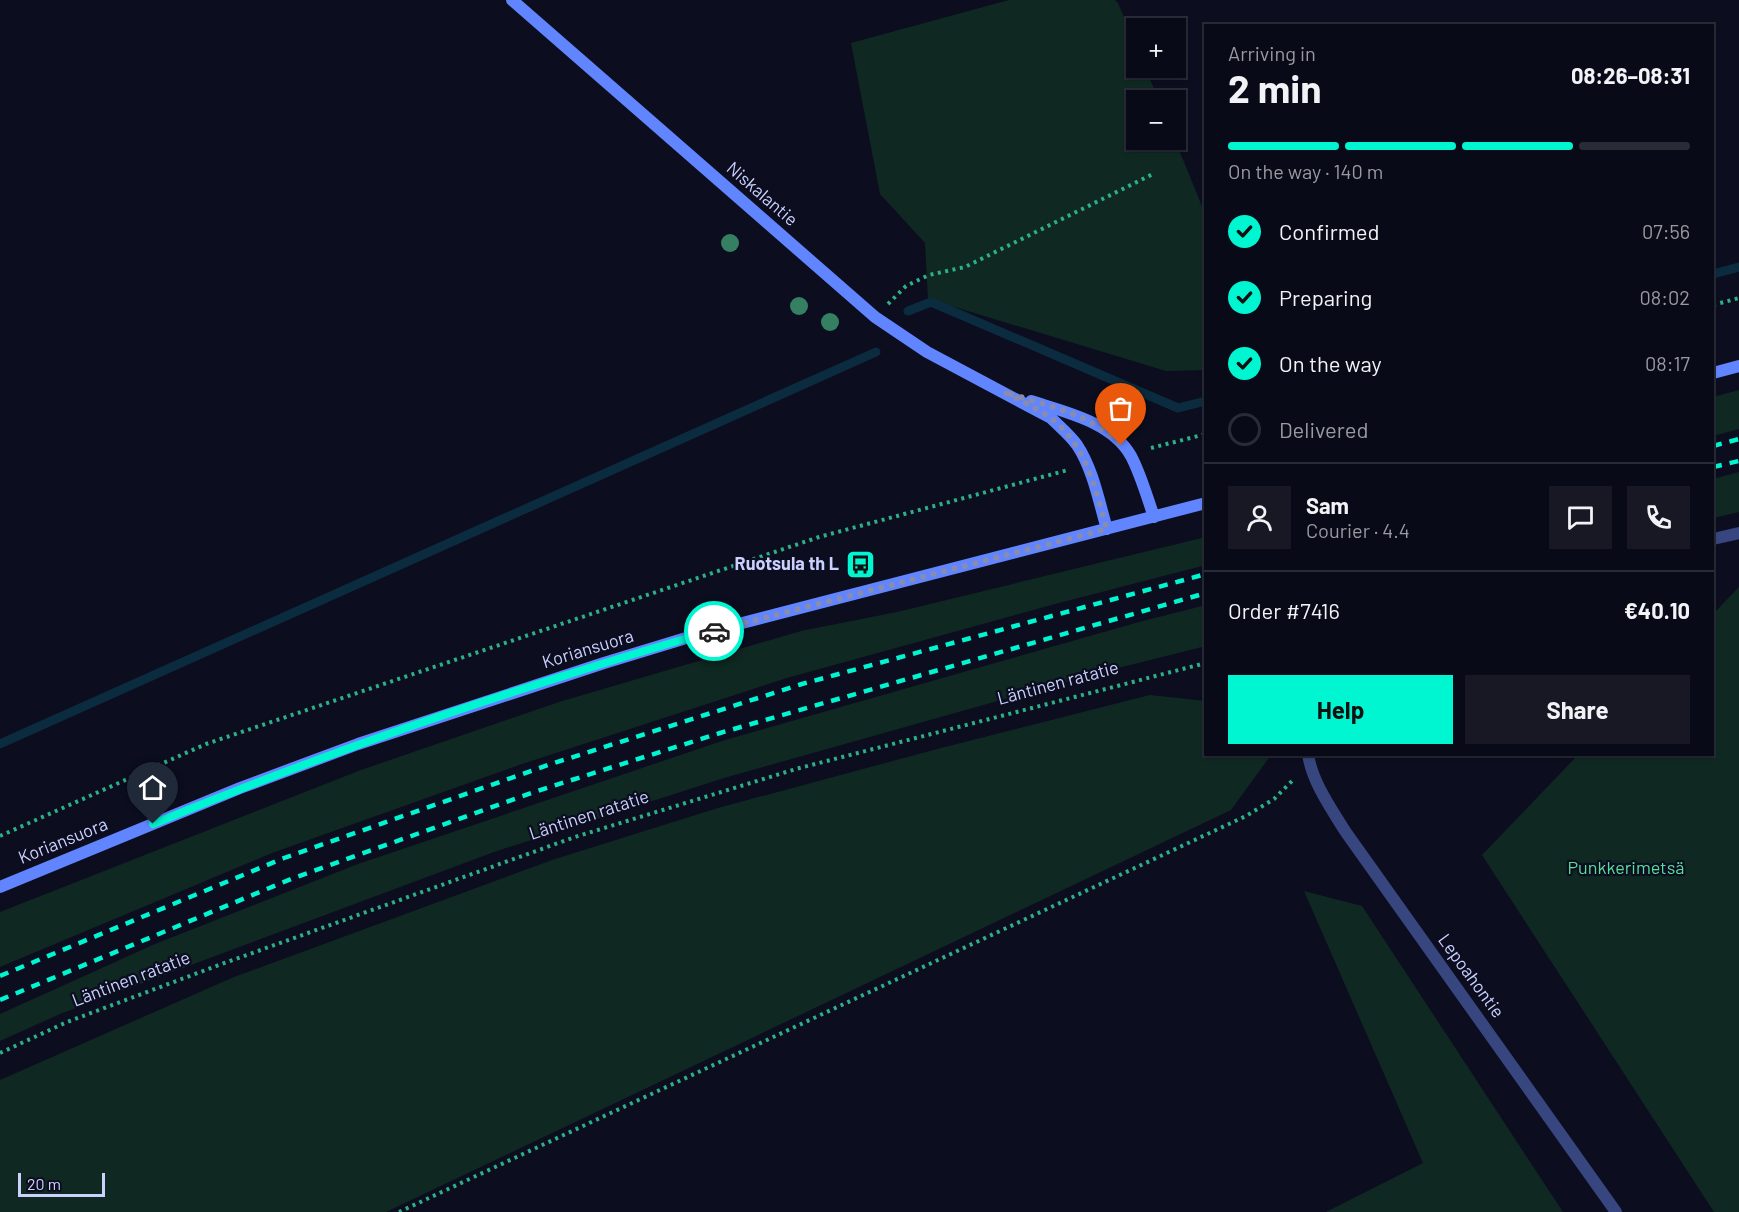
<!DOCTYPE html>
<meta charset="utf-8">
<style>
:root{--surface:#090a17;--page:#171824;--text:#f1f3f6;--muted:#999aa1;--line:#292b36;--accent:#00f5d1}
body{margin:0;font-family:Barlow,sans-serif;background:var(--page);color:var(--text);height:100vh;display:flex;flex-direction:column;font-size:22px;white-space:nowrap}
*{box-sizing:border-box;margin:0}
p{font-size:20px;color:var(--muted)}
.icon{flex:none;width:33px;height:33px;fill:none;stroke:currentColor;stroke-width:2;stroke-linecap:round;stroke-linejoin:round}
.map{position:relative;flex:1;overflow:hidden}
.details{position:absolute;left:1204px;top:24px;width:510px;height:732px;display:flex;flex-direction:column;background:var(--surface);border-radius:0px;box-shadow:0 2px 4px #0004,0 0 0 2px var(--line)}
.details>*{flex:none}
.controls{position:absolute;left:1126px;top:18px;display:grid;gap:12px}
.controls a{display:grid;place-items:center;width:60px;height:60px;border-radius:0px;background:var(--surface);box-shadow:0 2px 4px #0004,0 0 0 2px var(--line);font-size:30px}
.scale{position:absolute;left:18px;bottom:15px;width:87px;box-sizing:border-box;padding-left:6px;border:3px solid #cad1ff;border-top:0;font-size:16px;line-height:21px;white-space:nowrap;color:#cad1ff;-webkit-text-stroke:4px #0c0d1f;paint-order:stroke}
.pin{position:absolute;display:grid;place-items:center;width:51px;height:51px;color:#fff;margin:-62px -26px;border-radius:50% 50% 50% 0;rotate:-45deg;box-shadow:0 0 6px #0007}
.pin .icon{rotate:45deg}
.courier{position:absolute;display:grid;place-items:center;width:60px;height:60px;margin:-30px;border:4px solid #00f5d1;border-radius:50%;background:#fff;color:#222;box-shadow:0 2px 8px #0007}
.head em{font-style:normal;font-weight:700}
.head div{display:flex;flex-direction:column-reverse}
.head{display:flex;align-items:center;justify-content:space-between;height:102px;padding:0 24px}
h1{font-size:39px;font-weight:700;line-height:45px}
.bar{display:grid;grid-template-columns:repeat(4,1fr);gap:9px 6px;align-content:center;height:72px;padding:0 24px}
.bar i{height:8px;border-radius:4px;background:var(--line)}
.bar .on{background:var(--accent)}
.bar p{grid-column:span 4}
.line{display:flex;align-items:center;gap:15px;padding:0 24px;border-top:2px solid var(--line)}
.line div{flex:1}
.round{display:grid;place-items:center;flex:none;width:63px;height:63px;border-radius:0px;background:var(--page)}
ol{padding:0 24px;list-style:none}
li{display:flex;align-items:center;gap:18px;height:66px}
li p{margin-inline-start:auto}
li .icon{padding:6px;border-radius:50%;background:var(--accent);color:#111;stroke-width:4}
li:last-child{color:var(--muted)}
li i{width:33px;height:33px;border:3px solid var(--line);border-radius:50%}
.primary-button{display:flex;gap:12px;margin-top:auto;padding:12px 24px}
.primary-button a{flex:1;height:69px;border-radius:0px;background:var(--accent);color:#111;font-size:24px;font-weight:700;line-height:69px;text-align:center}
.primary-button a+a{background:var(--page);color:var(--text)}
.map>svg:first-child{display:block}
.green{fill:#0f2922}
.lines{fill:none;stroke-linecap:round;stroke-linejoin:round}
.stream{stroke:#0b2c3f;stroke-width:9}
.path{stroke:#2db088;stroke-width:4;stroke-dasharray:3 4.5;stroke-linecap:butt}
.street{stroke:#37467e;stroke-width:12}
.secondary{stroke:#6184ff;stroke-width:12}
.rail{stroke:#00f5d1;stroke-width:4.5;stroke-dasharray:9 8;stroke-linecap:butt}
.tree{fill:#358063}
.done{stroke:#888cb1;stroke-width:6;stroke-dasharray:0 10.8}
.route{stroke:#00f5d1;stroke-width:8}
.labels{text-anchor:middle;stroke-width:4.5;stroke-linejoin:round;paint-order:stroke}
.street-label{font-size:18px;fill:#cad1ff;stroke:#0c0d1f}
.poi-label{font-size:18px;font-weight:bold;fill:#cad1ff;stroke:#0c0d1f;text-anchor:end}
.park-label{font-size:18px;fill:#56df9b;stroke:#0c0d1f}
</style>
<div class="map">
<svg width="1739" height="1212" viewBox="0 0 1739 1212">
<rect width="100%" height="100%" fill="#0c0d1f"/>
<!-- green -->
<path class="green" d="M1009,0H1115L1118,3L1137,48V68H1145L1159,100H1137V140H1175L1206,216V370L1166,371L928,299L925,243L880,194L851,43Z
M1739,390V429L1713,436V397Z
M1739,472V512L1713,518V479Z
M1206,537V565L1059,603L787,678L522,764L272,853L0,967V912L361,770L559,702L801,631L897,612Z
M1739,587V1212H1714L1482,855L1578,755L1713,754V614Z
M1206,605V646L1086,676L724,778L494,852L60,1014L0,1041V1014L155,944L358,864L725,740L1139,622Z
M1150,695L1206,701V754L1271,755L1231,810L386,1212H0V1080L234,977L552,860L718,808L941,748Z
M1304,891L1362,906L1563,1212H1326L1423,1163Z"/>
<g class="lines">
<!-- stream -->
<path class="stream" d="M1713,274L1739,267
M908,311L931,302L1178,408L1206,401
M0,744L876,352"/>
<!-- path -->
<path class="path" d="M888,304L906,286L929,275L965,267L1155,173
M1713,305L1739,298
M1151,448L1206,434
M0,836L206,744L819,537L1068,470
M0,1053L67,1022L219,965L575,837L796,769L1206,663
M399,1212L1246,816L1274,799L1294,779"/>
<!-- street -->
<path class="street" d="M1713,539L1739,533
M1308,754C1312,782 1331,808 1345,831L1616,1212"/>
<!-- secondary -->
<path class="secondary" d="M512,0L875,317L927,352L1051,418C1060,427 1070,435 1077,445C1093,469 1099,502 1107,529
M1713,373L1739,366
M1031,401C1065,412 1112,422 1131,456C1141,475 1147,497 1154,517
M0,887L240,788L358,744L604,663L696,635L1206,503"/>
<!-- rail -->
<path class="rail" d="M1713,446L1739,439
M1713,467L1739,461
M0,976L284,858L548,765L802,684L1206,574
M0,1000L291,879L537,791L720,733L1206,593"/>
</g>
<!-- trees -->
<g class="tree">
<circle cx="730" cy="243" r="9"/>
<circle cx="799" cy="306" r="9"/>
<circle cx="830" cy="322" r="9"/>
</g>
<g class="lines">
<!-- done -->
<path class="done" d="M714,631L1107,529C1095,489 1087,447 1052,419C1038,408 1020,401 1004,392C1044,405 1091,413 1121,445"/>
<!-- route -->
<path class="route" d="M153,824C277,773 403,727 532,686C592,667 653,647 714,631"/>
</g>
<!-- icons -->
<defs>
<symbol id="bus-square" viewBox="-11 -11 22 22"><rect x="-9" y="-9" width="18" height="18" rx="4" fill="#00f5d1" stroke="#0c0d1f"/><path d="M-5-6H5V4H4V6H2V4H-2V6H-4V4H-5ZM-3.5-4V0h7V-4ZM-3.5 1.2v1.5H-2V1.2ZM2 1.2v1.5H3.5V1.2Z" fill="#111"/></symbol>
</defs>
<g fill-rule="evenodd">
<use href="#bus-square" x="844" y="548" width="33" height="33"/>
</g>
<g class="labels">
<!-- street labels -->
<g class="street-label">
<text transform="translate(762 194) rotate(41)" y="6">Niskalantie</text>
<text transform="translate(588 649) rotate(-17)" y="6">Koriansuora</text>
<text transform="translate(1058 683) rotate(-15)" y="6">Läntinen ratatie</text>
<text transform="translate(589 815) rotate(-18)" y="6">Läntinen ratatie</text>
<text transform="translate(63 841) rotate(-22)" y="6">Koriansuora</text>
<text transform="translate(1471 976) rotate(54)" y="6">Lepoahontie</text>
<text transform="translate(131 979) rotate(-21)" y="6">Läntinen ratatie</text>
</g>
<!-- poi labels -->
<g class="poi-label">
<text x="839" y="570">Ruotsula th L</text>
</g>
<!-- park labels -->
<g class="park-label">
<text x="1626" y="874">Punkkerimetsä</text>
</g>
</g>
</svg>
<div class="controls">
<a>+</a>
<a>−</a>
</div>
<div class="scale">20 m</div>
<div class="pin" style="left:1121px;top:445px;background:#ea580c"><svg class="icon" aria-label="bag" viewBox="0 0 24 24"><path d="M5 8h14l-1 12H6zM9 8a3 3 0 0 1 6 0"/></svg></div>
<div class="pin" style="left:153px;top:824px;background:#1f2937"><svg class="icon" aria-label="home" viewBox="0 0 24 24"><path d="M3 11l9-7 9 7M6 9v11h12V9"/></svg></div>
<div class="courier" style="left:714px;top:631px"><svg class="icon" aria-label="car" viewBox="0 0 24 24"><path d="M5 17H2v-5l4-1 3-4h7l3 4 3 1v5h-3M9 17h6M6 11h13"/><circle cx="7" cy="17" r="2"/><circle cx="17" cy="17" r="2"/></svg></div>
<section class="details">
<div class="head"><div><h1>2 min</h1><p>Arriving in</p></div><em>08:26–08:31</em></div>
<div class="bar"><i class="on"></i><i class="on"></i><i class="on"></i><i></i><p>On the way · 140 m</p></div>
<ol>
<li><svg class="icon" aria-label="check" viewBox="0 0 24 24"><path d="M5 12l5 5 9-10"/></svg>Confirmed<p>07:56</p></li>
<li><svg class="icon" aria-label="check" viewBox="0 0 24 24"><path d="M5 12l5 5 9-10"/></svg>Preparing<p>08:02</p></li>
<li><svg class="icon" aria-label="check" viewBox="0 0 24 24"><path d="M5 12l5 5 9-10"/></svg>On the way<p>08:17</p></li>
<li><i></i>Delivered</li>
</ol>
<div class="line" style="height:108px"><a class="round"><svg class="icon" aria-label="person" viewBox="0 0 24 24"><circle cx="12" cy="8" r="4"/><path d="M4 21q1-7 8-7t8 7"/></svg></a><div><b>Sam</b><p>Courier · 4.4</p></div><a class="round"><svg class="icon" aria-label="chat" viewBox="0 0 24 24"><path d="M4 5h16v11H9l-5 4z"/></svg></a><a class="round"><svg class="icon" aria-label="phone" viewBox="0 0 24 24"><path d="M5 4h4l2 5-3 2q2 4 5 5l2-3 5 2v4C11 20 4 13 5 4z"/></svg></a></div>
<div class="line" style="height:78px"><div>Order #7416</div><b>€40.10</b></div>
<div class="primary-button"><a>Help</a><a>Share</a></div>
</section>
</div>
